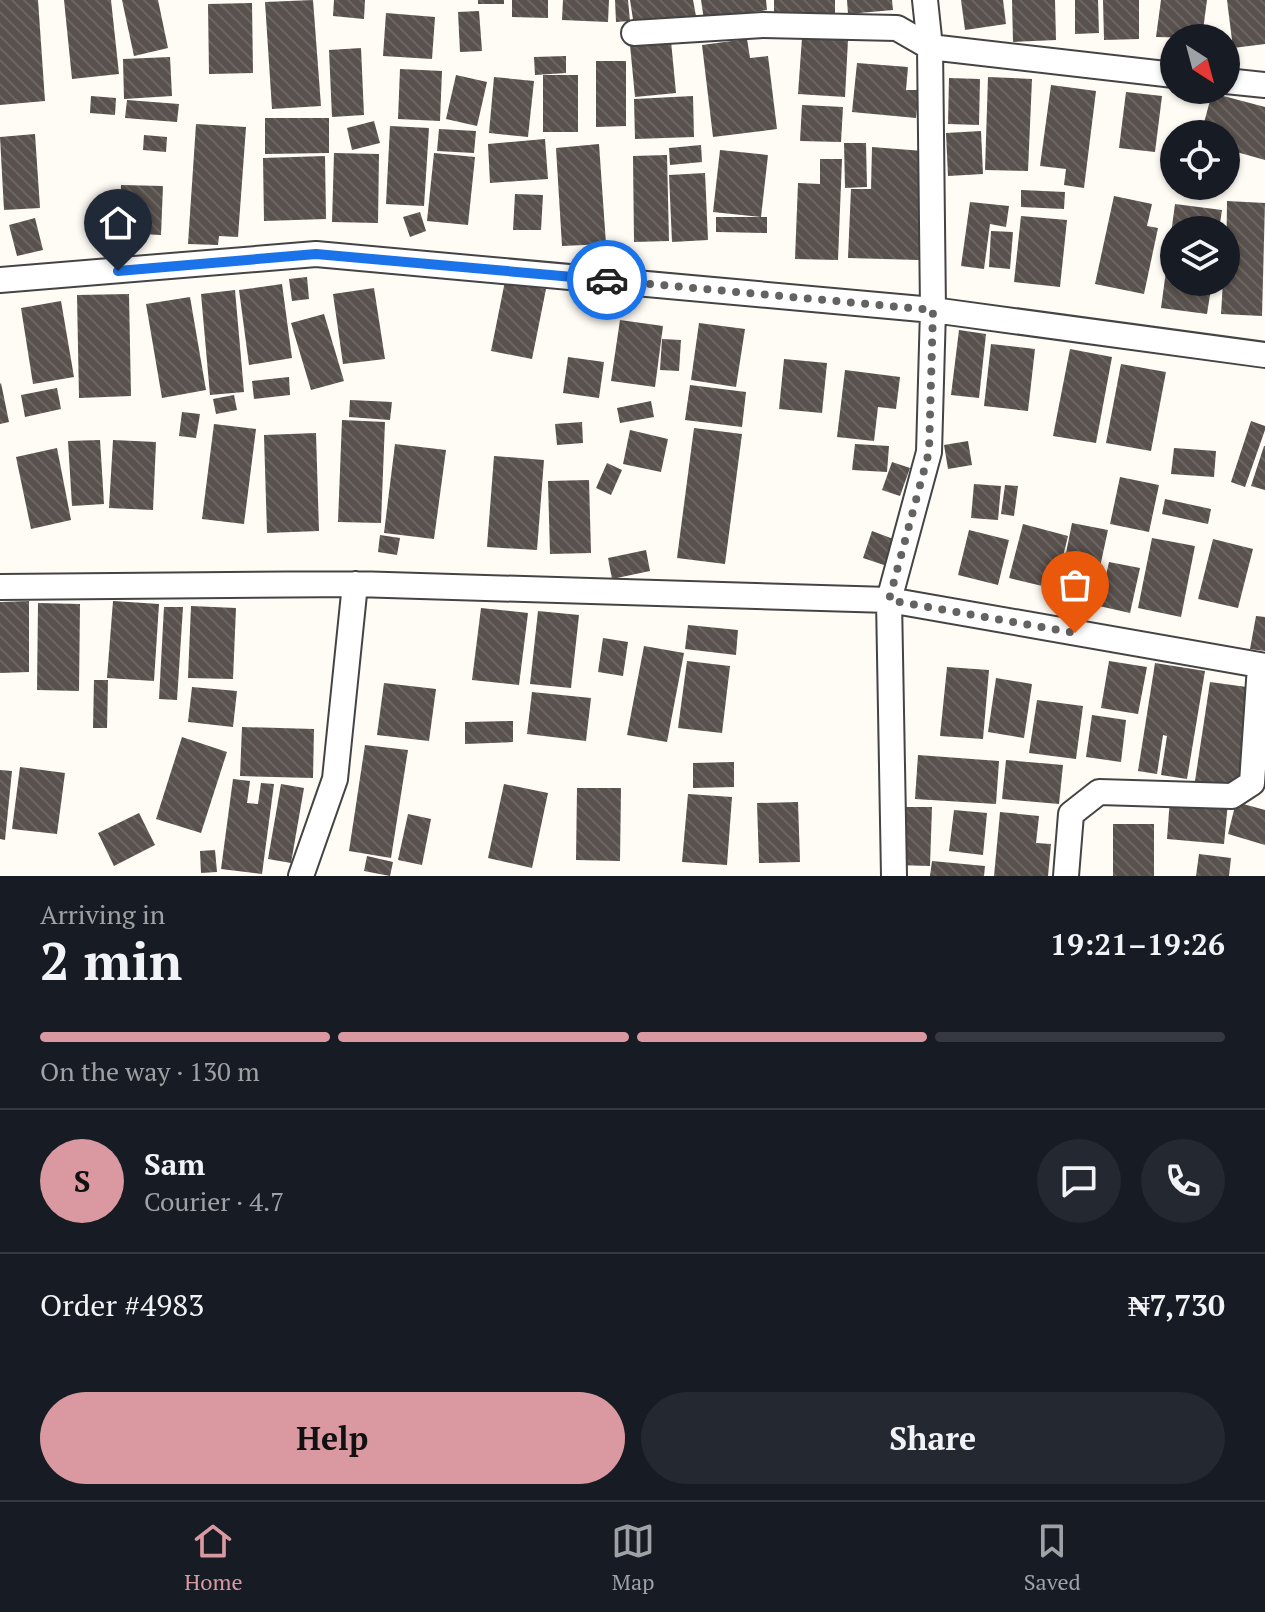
<!DOCTYPE html>
<meta charset="utf-8">
<style>
:root{--surface:#171b24;--page:#242831;--text:#f1f3f6;--muted:#9ea1a6;--line:#363941;--accent:#da99a1}
body{margin:0;font-family:"PT Serif",serif;background:var(--page);color:var(--text);height:100vh;display:flex;flex-direction:column;font-size:30px;white-space:nowrap}
*{box-sizing:border-box;margin:0}
p{font-size:26px;color:var(--muted)}
.icon{flex:none;width:44px;height:44px;fill:none;stroke:currentColor;stroke-width:2;stroke-linecap:round;stroke-linejoin:round}
.map{position:relative;height:876px;overflow:hidden}
.sheet{display:flex;flex-direction:column;background:var(--surface);flex:1}
.sheet>*{flex:none}
.needle{width:52px;rotate:144deg}
.tools{position:absolute;left:1160px;top:24px;display:grid;gap:16px}
.tools a{display:grid;place-items:center;width:80px;height:80px;border-radius:50%;background:var(--surface);box-shadow:0 2px 6px #0004;font-size:40px}
.pin{position:absolute;display:grid;place-items:center;width:68px;height:68px;color:#fff;margin:-82px -34px;border-radius:50% 50% 50% 0;rotate:-45deg;box-shadow:0 0 8px #0007}
.pin .icon{rotate:45deg}
.courier{position:absolute;display:grid;place-items:center;width:80px;height:80px;margin:-40px;border:6px solid #1a73e8;border-radius:50%;background:#fff;color:#222;box-shadow:0 2px 10px #0007}
.head em{font-style:normal;font-weight:600}
.head div{display:flex;flex-direction:column-reverse}
.head{display:flex;align-items:center;justify-content:space-between;height:136px;padding:0 40px}
h1{font-size:52px;font-weight:600;line-height:60px}
.bar{display:grid;grid-template-columns:repeat(4,1fr);gap:12px 8px;align-content:center;height:96px;padding:0 40px}
.bar i{height:10px;border-radius:6px;background:var(--line)}
.bar .on{background:var(--accent)}
.bar p{grid-column:span 4}
.line{display:flex;align-items:center;gap:20px;padding:0 40px;border-top:2px solid var(--line)}
.line div{flex:1}
.round{display:grid;place-items:center;flex:none;width:84px;height:84px;border-radius:42px;background:var(--page)}
.cta{display:flex;gap:16px;margin-top:auto;padding:16px 40px}
.cta a{flex:1;height:92px;border-radius:48px;background:var(--accent);color:#111;font-size:32px;font-weight:600;line-height:92px;text-align:center}
.cta a+a{background:var(--page);color:var(--text)}
.tab-bar{display:flex;justify-content:space-around;align-items:center;height:112px;border-top:2px solid var(--line);background:var(--surface);font-size:22px;color:var(--muted)}
.tab-bar a{display:grid;justify-items:center;gap:4px}
.tab-bar .on{color:var(--accent)}
.map>svg:first-child{display:block}
.building{fill:url(#building-back-hatch)}
.lines{fill:none;stroke-linecap:round;stroke-linejoin:round}
.street-casing{stroke:#444;stroke-width:28}
.street{stroke:#fff;stroke-width:24}
.done{stroke:#646361;stroke-width:8;stroke-dasharray:0 14.4}
.route{stroke:#1a73e8;stroke-width:10}
</style>
<div class="map">
<svg width="1265" height="876" viewBox="0 0 1265 876">
<defs>
<pattern id="building-back-hatch" width="6" height="6" patternUnits="userSpaceOnUse" patternTransform="scale(2)"><rect width="6" height="6" fill="#59514d"/><path d="M-1 5l2 2M0 0l6 6M5-1l2 2" fill="none" stroke="#6c6662"/></pattern>
</defs>
<rect width="100%" height="100%" fill="#fffcf5"/>
<!-- building -->
<path class="building" d="M0,0H38L45,101L0,105Z
M64,0H111L119,74L72,79Z
M122,0H158L168,48L134,56Z
M313,0L321,106L272,109L265,2Z
M334,0H365L364,19L333,16Z
M478,0H504V4H478Z
M512,0H548V18L512,17Z
M563,0H609L608,22L562,20Z
M615,0H628L630,21L616,22Z
M630,0H693L696,16L634,26Z
M701,0H766L767,10L704,20Z
M774,0H835V15L774,16Z
M847,0H892L893,10L848,14Z
M961,0H1003L1006,24L965,30Z
M1012,0H1055L1056,40L1013,42Z
M1075,0H1098L1099,33L1075,34Z
M1103,0H1139V39L1104,40Z
M1161,0H1207L1202,38L1156,37Z
M1227,0H1265V44L1233,48Z
M252,3L253,73L209,74L208,4Z
M479,11L482,51L460,52L458,12Z
M386,13L435,17L432,59L383,56Z
M802,38L848,40L845,97L798,94Z
M747,39L750,58L768,56L777,129L713,137L702,45Z
M671,41L676,93L635,97L630,45Z
M361,48L364,115L332,117L329,50Z
M566,56V73L535,75L534,57Z
M170,57L172,96L124,99L123,59Z
M596,61H626V126L596,127Z
M857,63L908,67L906,90H919L916,118L852,112Z
M400,69L442,71L440,121L398,119Z
M456,75L487,82L477,126L446,119Z
M543,75H578V132H543Z
M494,77L534,81L528,137L489,133Z
M988,77L1032,79L1028,171L985,170Z
M949,78L980,79L979,125L948,124Z
M1051,85L1096,91L1084,188L1064,185L1066,169L1040,166Z
M1126,92L1162,96L1155,152L1119,148Z
M1212,93L1265,107V160L1226,149V134H1201Z
M91,96L116,98L115,115L90,113Z
M693,96L694,137L635,139L634,99Z
M127,100L179,104L177,122L125,118Z
M802,105L843,107L841,142L800,141Z
M265,118H329V153L265,154Z
M374,121L380,143L352,150L347,128Z
M196,124L246,127L238,237L219,236L218,245L188,244Z
M390,126L429,128L424,206L386,204Z
M439,129L476,131L474,153L437,151Z
M981,131L983,174L948,176L946,133Z
M35,134L40,208L4,210L0,137Z
M144,135L167,137L166,152L143,150Z
M545,139L548,179L490,183L488,144Z
M844,143H866L867,187L845,188Z
M599,144L606,244L562,246L556,148Z
M701,145L702,162L670,165L669,148Z
M872,147L923,151L919,260L848,258L851,189H871Z
M720,150L768,155L761,217L713,212Z
M334,153L379,154L378,223L332,222Z
M434,153L475,157L468,225L427,221Z
M667,155L669,241L634,242L633,156Z
M325,156L326,219L264,221L263,158Z
M820,159H842L838,260L795,259L798,183L820,184Z
M705,173L708,240L672,242L669,175Z
M121,185L163,186L161,235L119,233Z
M1021,190L1065,192L1064,209L1021,207Z
M515,194L543,195L541,230H513Z
M1114,196L1152,204L1147,226L1158,228L1144,294L1095,284Z
M1227,201L1265,203L1262,316L1221,314L1223,282H1226Z
M970,202L1009,206L1006,227L990,224L984,269L961,266Z
M1175,204L1222,210L1219,230H1174V282H1212L1207,314L1161,308Z
M420,212L426,231L410,237L403,217Z
M1021,216L1067,220L1060,287L1014,282Z
M716,217H767V233L716,232Z
M35,218L43,250L17,256L9,225Z
M991,231L1013,232L1010,269L989,267Z
M307,277L309,299L292,301L289,279Z
M505,281L546,289L532,359L491,351Z
M282,284L292,358L249,365L239,290Z
M374,288L385,359L343,364L333,294Z
M235,290L244,392L210,395L201,294Z
M129,294L131,396L79,398L77,295Z
M190,297L206,390L162,398L146,304Z
M61,301L74,377L33,384L21,308Z
M324,314L344,381L311,390L291,323Z
M620,320L663,326L655,387L611,381Z
M699,323L745,329L736,387L691,380Z
M959,330L986,334L979,398L951,395Z
M662,339L681,340L679,371L660,370Z
M991,344L1035,349L1028,411L984,406Z
M1070,349L1112,357L1096,443L1053,436Z
M568,357L604,362L599,398L563,393Z
M784,359L827,363L822,413L779,409Z
M1121,364L1166,372L1151,451L1106,443Z
M845,370L900,377L896,409L878,407L874,441L837,437Z
M289,377L290,395L254,399L252,381Z
M1,383L9,422L0,424V384Z
M690,385L746,392L742,427L685,420Z
M57,388L61,409L25,417L21,395Z
M234,395L237,410L216,414L213,399Z
M350,400L392,402L390,420L349,417Z
M651,401L654,417L620,423L617,408Z
M182,412L200,414L196,438L179,436Z
M342,420L385,422L381,523L338,522Z
M1251,421L1265,426V430L1245,487L1231,482Z
M582,422L583,443L557,445L555,424Z
M214,424L256,429L244,524L202,519Z
M694,428L742,434L725,564L677,558Z
M630,430L668,439L661,472L623,464Z
M316,433L319,531L267,533L264,435Z
M100,440L104,504L72,506L68,441Z
M113,440L156,442L153,510L109,508Z
M968,441L972,465L948,469L944,445Z
M395,444L446,450L434,539L384,533Z
M855,444L889,446L887,472L852,470Z
M1264,446H1265V490L1251,486Z
M57,448L71,520L31,529L16,457Z
M1174,448L1216,451L1214,477L1171,474Z
M494,456L544,460L537,550L487,547Z
M892,462L910,468L900,496L882,490Z
M607,463L622,470L611,495L596,488Z
M1120,477L1159,485L1149,532L1110,524Z
M589,480L591,553L550,554L548,481Z
M974,484L1001,486L998,520L971,518Z
M1005,485L1018,486L1014,516L1001,514Z
M1165,499L1211,509L1208,524L1162,514Z
M1072,523L1108,530L1095,590L1060,583Z
M1023,524L1068,536L1055,589L1009,578Z
M969,530L1009,540L998,585L958,575Z
M872,531L896,540L887,566L863,558Z
M380,535L400,538L397,555L378,552Z
M1152,538L1195,546L1181,617L1138,608Z
M1213,539L1253,549L1238,608L1198,599Z
M646,550L650,571L612,579L608,558Z
M1109,562L1140,568L1130,613L1099,606Z
M29,601V672L0,673V602Z
M113,601L159,604L154,681L107,678Z
M38,603L80,604L79,691L37,690Z
M191,606L236,608L233,679L188,678Z
M164,607H183L177,700L159,699Z
M481,608L528,613L519,685L472,680Z
M538,611L579,615L571,688L530,684Z
M1256,616L1265,617V651L1250,649Z
M688,625L738,630L736,655L685,649Z
M603,638L628,642L623,676L598,672Z
M644,646L684,653L667,742L627,735Z
M687,661L730,666L722,733L678,728Z
M1109,661L1147,667L1138,714L1101,708Z
M1155,663L1205,671L1187,779L1161,775L1167,736L1163,735L1157,774L1138,771Z
M947,667L989,670L983,739L940,736Z
M996,678L1032,684L1024,738L988,732Z
M94,680H108L107,728H93Z
M1210,682L1254,688L1239,787L1195,781Z
M384,683L436,689L429,741L377,735Z
M192,687L237,691L233,727L188,722Z
M532,692L591,698L586,741L527,734Z
M1037,700L1083,706L1076,759L1029,753Z
M1092,715L1126,720L1121,762L1086,757Z
M513,721V742L465,744V722Z
M242,727L314,729L313,778L240,776Z
M182,737L227,752L201,833L156,819Z
M365,745L408,750L391,858L349,851Z
M918,755L999,761L996,804L915,799Z
M1006,760L1063,765L1059,804L1002,799Z
M734,762V787L693,788V763Z
M20,767L65,773L57,834L12,829Z
M0,770L12,771L5,840L0,839Z
M233,779L250,781L247,803L258,804L261,783L274,784L262,874L221,869Z
M281,784L304,788L291,863L268,859Z
M504,784L548,793L532,868L488,858Z
M577,788H621L620,861L576,860Z
M688,794L732,797L727,865L682,862Z
M1170,798L1228,802L1224,844L1167,839Z
M798,802L800,862L759,863L757,803Z
M1236,802L1265,810V845L1228,834Z
M897,807H932L930,866L895,865Z
M954,810L987,813L983,855L949,851Z
M1000,812L1039,816L1036,843L1051,844L1048,876H994Z
M139,813L155,845L114,866L98,833Z
M408,814L431,819L422,865L398,860Z
M1113,824H1154V876H1113Z
M215,850L217,872L201,873L200,851Z
M1199,854L1231,858L1229,876H1196Z
M367,856L393,862L390,876L364,871Z
M932,861L985,866L984,876H930Z"/>
<g class="lines">
<defs>
<path id="street" d="M634,33L763,25L897,28L930,47L1174,75
M1226,81L1265,85
M0,280L316,254L933,310L1265,355
M0,587L355,584L889,600L1265,666
M301,876L335,779L355,584
M894,876L889,600L929,452L933,310L930,47L925,0
M1066,876L1071,814L1099,792L1232,796L1252,783L1260,666"/>
</defs>
<!-- street casing -->
<use href="#street" class="street-casing"/>
<!-- street -->
<use href="#street" class="street"/>
</g>
<g class="lines">
<!-- done -->
<path class="done" d="M607,280L933,310L929,452L889,600L1075,633"/>
<!-- route -->
<path class="route" d="M118,271L316,254L607,280"/>
</g>
</svg>
<div class="tools">
<a><svg class="needle" viewBox="-14 -14 28 28"><path d="M0-13l5 13h-10z" fill="#e53935"/><path d="M0 13l5-13h-10z" fill="#9ea1a6"/></svg></a>
<a><svg class="icon" aria-label="locate" viewBox="0 0 24 24"><circle cx="12" cy="12" r="6"/><path d="M12 2v4M12 18v4M2 12h4M18 12h4"/></svg></a>
<a><svg class="icon" aria-label="layers" viewBox="0 0 24 24"><path d="M12 4l9 5-9 5-9-5zM3 14l9 5 9-5"/></svg></a>
</div>
<div class="pin" style="left:1075px;top:633px;background:#ea580c"><svg class="icon" aria-label="bag" viewBox="0 0 24 24"><path d="M5 8h14l-1 12H6zM9 8a3 3 0 0 1 6 0"/></svg></div>
<div class="pin" style="left:118px;top:271px;background:#1f2937"><svg class="icon" aria-label="home" viewBox="0 0 24 24"><path d="M3 11l9-7 9 7M6 9v11h12V9"/></svg></div>
<div class="courier" style="left:607px;top:280px"><svg class="icon" aria-label="car" viewBox="0 0 24 24"><path d="M5 17H2v-5l4-1 3-4h7l3 4 3 1v5h-3M9 17h6M6 11h13"/><circle cx="7" cy="17" r="2"/><circle cx="17" cy="17" r="2"/></svg></div>
</div>
<section class="sheet">
<div class="head"><div><h1>2 min</h1><p>Arriving in</p></div><em>19:21–19:26</em></div>
<div class="bar"><i class="on"></i><i class="on"></i><i class="on"></i><i></i><p>On the way · 130 m</p></div>
<div class="line" style="height:144px"><b class="round" style="background:var(--accent);color:#111">S</b><div><b>Sam</b><p>Courier · 4.7</p></div><a class="round"><svg class="icon" aria-label="chat" viewBox="0 0 24 24"><path d="M4 5h16v11H9l-5 4z"/></svg></a><a class="round"><svg class="icon" aria-label="phone" viewBox="0 0 24 24"><path d="M5 4h4l2 5-3 2q2 4 5 5l2-3 5 2v4C11 20 4 13 5 4z"/></svg></a></div>
<div class="line" style="height:104px"><div>Order #4983</div><b>₦7,730</b></div>
<div class="cta"><a>Help</a><a>Share</a></div>
</section>
<nav class="tab-bar">
<a class="on"><svg class="icon" aria-label="home" viewBox="0 0 24 24"><path d="M3 11l9-7 9 7M6 9v11h12V9"/></svg>Home</a>
<a><svg class="icon" aria-label="map" viewBox="0 0 24 24"><path d="M3 6l6-2 6 2 6-2v14l-6 2-6-2-6 2zM9 4v14M15 6v14"/></svg>Map</a>
<a><svg class="icon" aria-label="saved" viewBox="0 0 24 24"><path d="M7 4h10v16l-5-4-5 4z"/></svg>Saved</a>
</nav>
